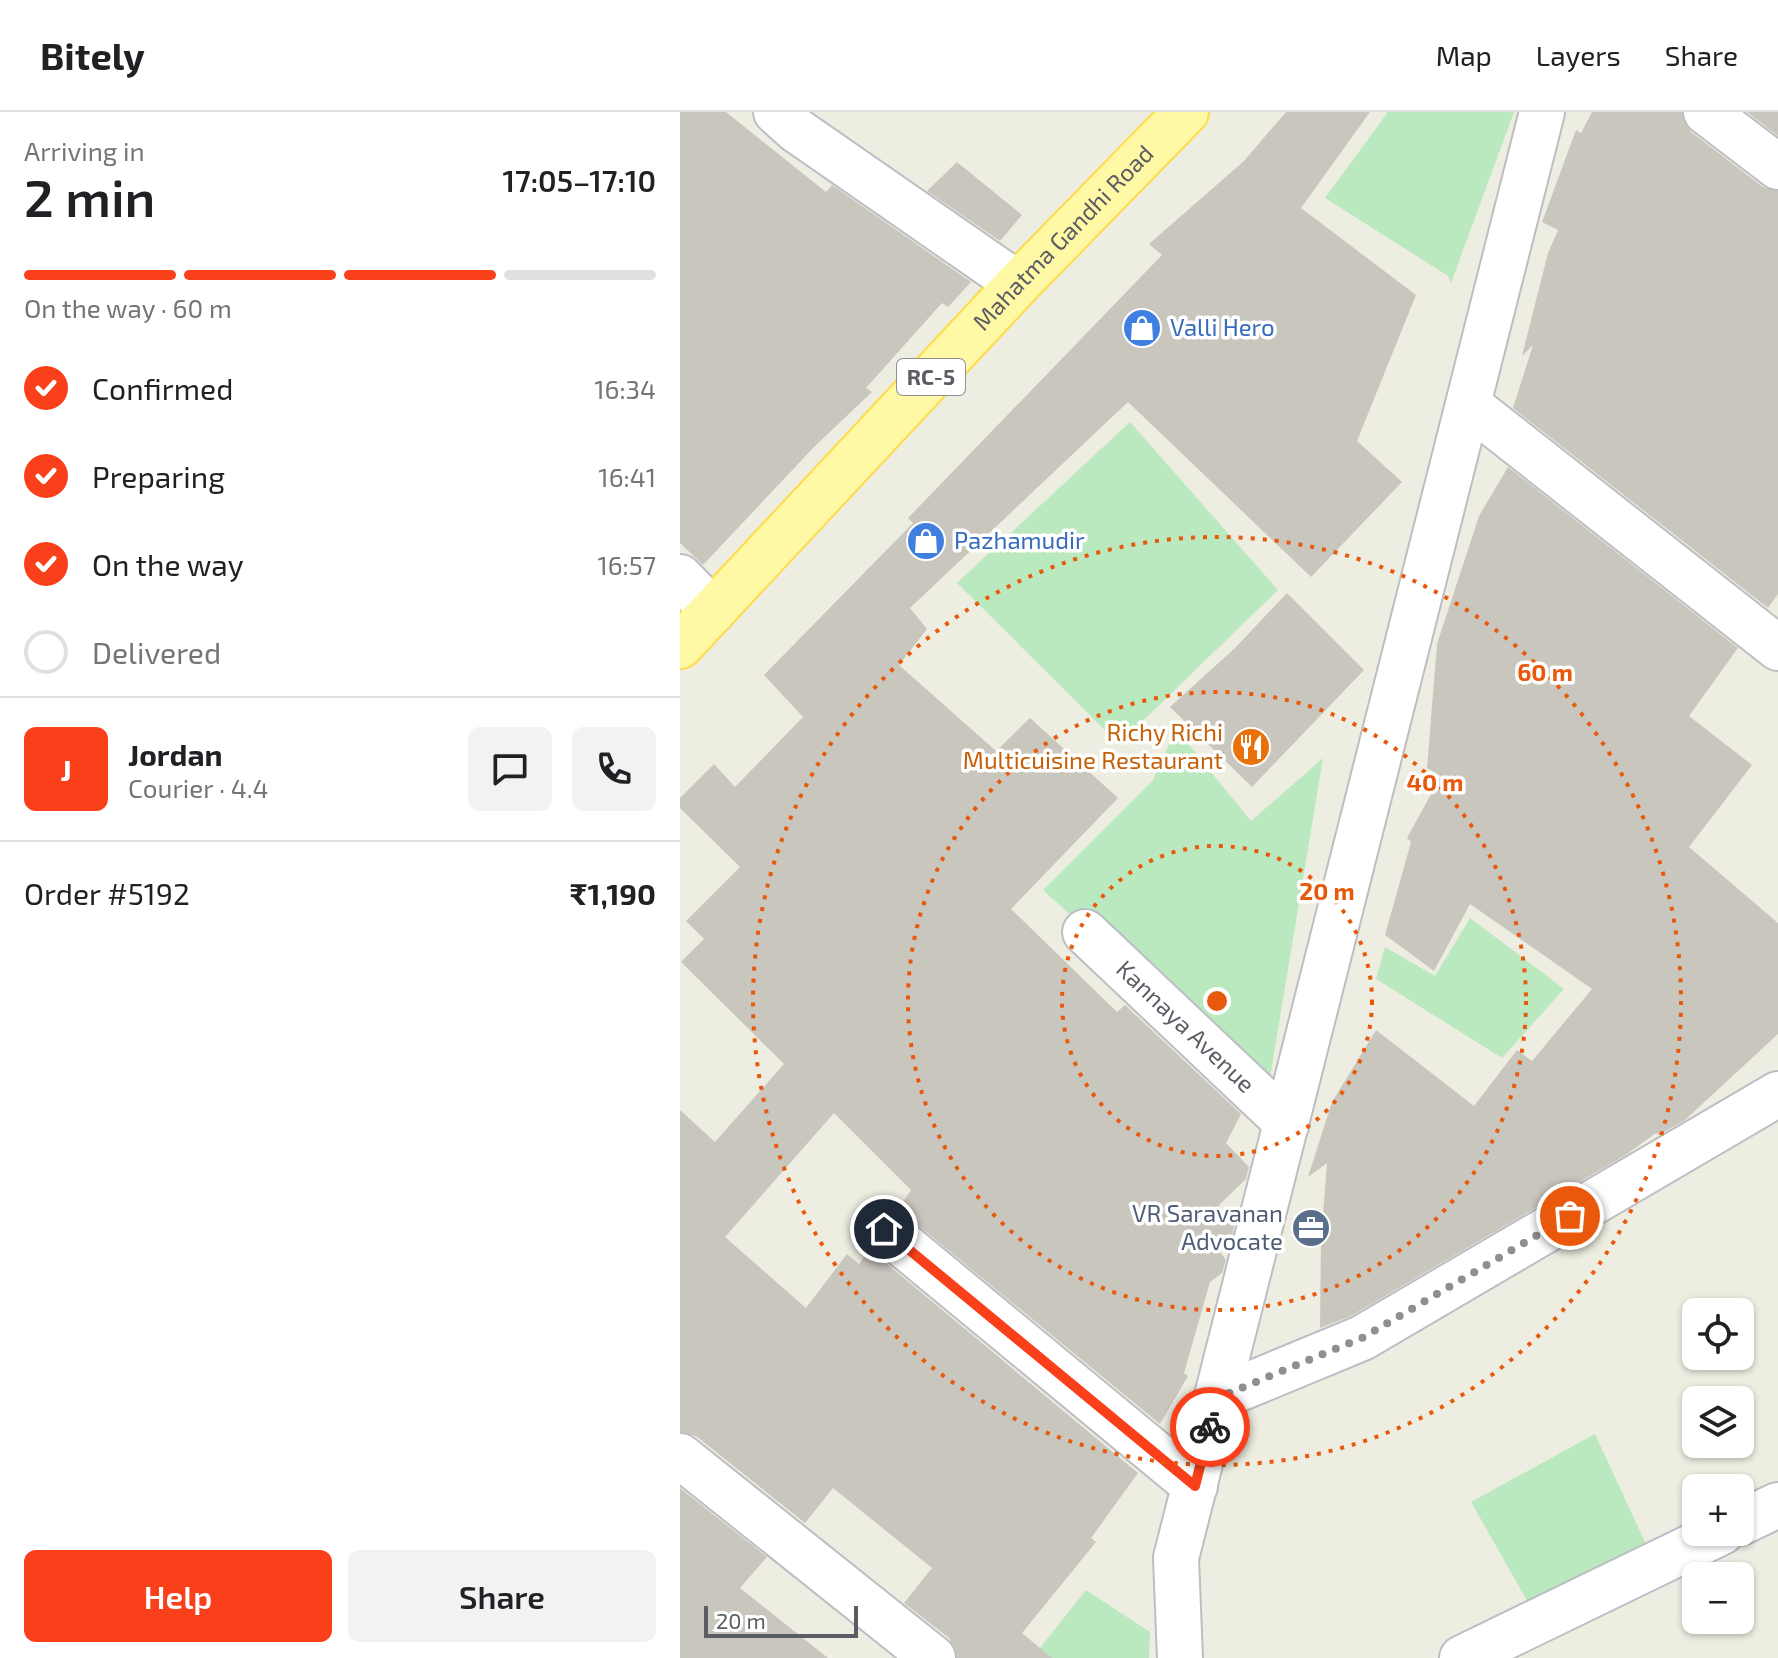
<!DOCTYPE html>
<meta charset="utf-8">
<style>
:root{--surface:#fff;--page:#f2f2f2;--text:#202124;--muted:#757577;--line:#e0e0e0;--accent:#fa401b}
body{margin:0;font-family:"Exo 2",sans-serif;background:var(--page);color:var(--text);height:100vh;display:flex;flex-direction:column;font-size:30px;white-space:nowrap}
*{box-sizing:border-box;margin:0}
p{font-size:26px;color:var(--muted)}
.icon{flex:none;width:44px;height:44px;fill:none;stroke:currentColor;stroke-width:2;stroke-linecap:round;stroke-linejoin:round}
.map{position:relative;flex:1;overflow:hidden}
.side{display:flex;flex-direction:column;background:var(--surface);width:680px}
.side>*{flex:none}
.buttons{position:absolute;left:1002px;top:1186px;display:grid;gap:16px}
.buttons a{display:grid;place-items:center;width:72px;height:72px;border-radius:12px;background:var(--surface);box-shadow:0 2px 6px #0004;font-size:40px}
.scale{position:absolute;left:24px;bottom:20px;width:154px;box-sizing:border-box;padding-left:8px;border:4px solid #5a5d64;border-top:0;font-size:22px;line-height:28px;white-space:nowrap;color:#5a5d64;-webkit-text-stroke:6px #fff;paint-order:stroke}
.pin{position:absolute;display:grid;place-items:center;width:68px;height:68px;color:#fff;margin:-34px;border:4px solid #fff;border-radius:50%;box-shadow:0 2px 8px #0007}
.courier{position:absolute;display:grid;place-items:center;width:80px;height:80px;margin:-40px;border:6px solid #fa401b;border-radius:50%;background:#fff;color:#222;box-shadow:0 2px 10px #0007}
.head em{font-style:normal;font-weight:600}
.head div{display:flex;flex-direction:column-reverse}
.head{display:flex;align-items:center;justify-content:space-between;height:136px;padding:0 24px}
h1{font-size:52px;font-weight:600;line-height:60px}
.bar{display:grid;grid-template-columns:repeat(4,1fr);gap:12px 8px;align-content:center;height:96px;padding:0 24px}
.bar i{height:10px;border-radius:6px;background:var(--line)}
.bar .current{background:var(--accent)}
.bar p{grid-column:span 4}
.line{display:flex;align-items:center;gap:20px;padding:0 24px;border-top:2px solid var(--line)}
.line div{flex:1}
.round{display:grid;place-items:center;flex:none;width:84px;height:84px;border-radius:12px;background:var(--page)}
ol{padding:0 24px;list-style:none}
li{display:flex;align-items:center;gap:24px;height:88px}
li p{margin-inline-start:auto}
li .icon{padding:8px;border-radius:50%;background:var(--accent);color:#fff;stroke-width:4}
li:last-child{color:var(--muted)}
li i{width:44px;height:44px;border:4px solid var(--line);border-radius:50%}
.primary-button{display:flex;gap:16px;margin-top:auto;padding:16px 24px}
.primary-button a{flex:1;height:92px;border-radius:12px;background:var(--accent);color:#fff;font-size:32px;font-weight:600;line-height:92px;text-align:center}
.primary-button a+a{background:var(--page);color:var(--text)}
header{display:flex;align-items:center;gap:48px;box-sizing:border-box;height:112px;padding:0 40px;background:var(--surface);border-bottom:2px solid var(--line)}
header strong{font-size:38px}
nav{display:flex;gap:44px;margin-inline-start:auto;font-size:28px}
main{display:flex;flex:1;min-height:0}
.map>svg:first-child{display:block}
.green{fill:#bbe9bf}
.building{fill:#c9c6be}
.lines{fill:none;stroke-linecap:round;stroke-linejoin:round}
.minor-casing{stroke:#bcbec4;stroke-width:48}
.tertiary-casing{stroke:#bcbec4;stroke-width:48}
.primary-casing{stroke:#ffdb49;stroke-width:48}
.minor{stroke:#fff;stroke-width:44}
.tertiary{stroke:#fff;stroke-width:44}
.primary{stroke:#fff8a5;stroke-width:44}
.done{stroke:#8e8f90;stroke-width:8;stroke-dasharray:0 14.4}
.route{stroke:#fa401b;stroke-width:10}
.ring{fill:none;stroke:#e8590c;stroke-width:4;stroke-dasharray:4 8}
.labels{text-anchor:middle;stroke-width:7;stroke-linejoin:round;paint-order:stroke}
.shield{fill:#fff;stroke:#8c8e92;stroke-width:2}
.shield-label{font-size:22px;font-weight:bold;fill:#5a5d64}
.street-label{font-size:24px;fill:#5a5d64;stroke:#fff}
.shop-label{font-size:24px;fill:#366cbe;stroke:#fff;text-anchor:start}
.food-label{font-size:24px;fill:#c56008;stroke:#fff;text-anchor:end}
.service-label{font-size:24px;fill:#4e5e75;stroke:#fff;text-anchor:end}
.centre{fill:#e8590c;stroke:#fff;stroke-width:4}
.ring-label{font-size:24px;text-anchor:middle;font-weight:bold;fill:#e8590c;stroke:#fff;stroke-width:7;stroke-linejoin:round;paint-order:stroke}
</style>
<header>
<strong>Bitely</strong>
<nav><a>Map</a><a>Layers</a><a>Share</a></nav>
</header>
<main>
<section class="side">
<div class="head"><div><h1>2 min</h1><p>Arriving in</p></div><em>17:05–17:10</em></div>
<div class="bar"><i class="current"></i><i class="current"></i><i class="current"></i><i></i><p>On the way · 60 m</p></div>
<ol>
<li><svg class="icon" aria-label="check" viewBox="0 0 24 24"><path d="M5 12l5 5 9-10"/></svg>Confirmed<p>16:34</p></li>
<li><svg class="icon" aria-label="check" viewBox="0 0 24 24"><path d="M5 12l5 5 9-10"/></svg>Preparing<p>16:41</p></li>
<li><svg class="icon" aria-label="check" viewBox="0 0 24 24"><path d="M5 12l5 5 9-10"/></svg>On the way<p>16:57</p></li>
<li><i></i>Delivered</li>
</ol>
<div class="line" style="height:144px"><b class="round" style="background:var(--accent);color:#fff">J</b><div><b>Jordan</b><p>Courier · 4.4</p></div><a class="round"><svg class="icon" aria-label="chat" viewBox="0 0 24 24"><path d="M4 5h16v11H9l-5 4z"/></svg></a><a class="round"><svg class="icon" aria-label="phone" viewBox="0 0 24 24"><path d="M5 4h4l2 5-3 2q2 4 5 5l2-3 5 2v4C11 20 4 13 5 4z"/></svg></a></div>
<div class="line" style="height:104px"><div>Order #5192</div><b>₹1,190</b></div>
<div class="primary-button"><a>Help</a><a>Share</a></div>
</section>
<div class="map">
<svg width="1098" height="1546" viewBox="0 0 1098 1546">
<rect width="100%" height="100%" fill="#eeede1"/>
<!-- green -->
<path class="green" d="M708,0H834L771,171L768,164L645,86Z
M450,310L598,478L439,632L277,471Z
M496,617L571,709L643,646L590,966L579,974L363,778L473,668Z
M790,806L884,877L822,946L696,867L705,835L755,864Z
M915,1322L971,1443L853,1499L791,1390Z
M406,1478L470,1520L469,1546H352Z"/>
<!-- building -->
<path class="building" d="M0,0H46L146,80L152,73L291,170L268,195L262,191L186,276L192,280L134,335L23,453L0,431Z
M606,0H690L621,96L736,183L677,329L722,370L631,465L448,290L230,496L247,517L219,553L316,639L350,606L438,686L331,797L437,900L445,893L561,1002L546,1031L569,1055L566,1067L539,1093L555,1110L552,1125L537,1136L546,1148L542,1161L530,1170L504,1261L508,1264L480,1312L218,1097L231,1078L154,1001L45,1125L126,1196L167,1142L179,1152L189,1137L458,1361L411,1426L416,1430L342,1521L372,1546H277L269,1526L224,1491L252,1456L153,1376L125,1411L16,1324L0,1320V998L35,1030L104,952L1,850L24,827L6,809L60,755L0,696V686L34,652L55,675L123,605L84,563L233,411L228,406L482,143L469,132L564,49Z
M912,0H1002L1011,20L1083,75L1098,79V482L1088,496L833,296L853,233L842,244L868,141L878,118L862,110L896,18L901,21Z
M1067,0H1098V24Z
M277,50L342,103L320,129L247,79Z
M828,355L1058,536L1009,604L1072,653L1009,735L1098,811V922L1005,1008L979,1023L976,1021L944,1044L671,1204L640,1216L641,1128L647,1051L628,1065L652,990L696,918L794,994L837,938L852,949L912,877L790,792L754,859L705,823L731,730L727,726L761,664L747,656L757,532L799,404Z
M607,481L684,558L572,675L490,595L555,536Z
M0,1376L87,1445L60,1476L148,1546H0Z"/>
<g class="lines">
<defs>
<g id="minor">
<path d="M96,0L116,18L338,172"/>
<path d="M1026,0L1098,55"/>
<path d="M789,293L1098,536"/>
<path d="M0,465L33,499"/>
<path id="s1" d="M405,820L607,1011"/>
<path d="M204,1117L515,1374"/>
<path d="M537,1286L682,1226L1098,982"/>
<path d="M0,1344L253,1546"/>
<path d="M1060,1411L1098,1393"/>
<path d="M782,1546L1042,1420"/>
</g>
<path id="tertiary" d="M500,1546L496,1446L862,0"/>
<g id="primary">
<path id="s2" d="M0,534L338,172L506,0"/>
</g>
</defs>
<!-- minor casing -->
<use href="#minor" class="minor-casing"/>
<!-- tertiary casing -->
<use href="#tertiary" class="tertiary-casing"/>
<!-- primary casing -->
<use href="#primary" class="primary-casing"/>
<!-- minor -->
<use href="#minor" class="minor"/>
<!-- tertiary -->
<use href="#tertiary" class="tertiary"/>
<!-- primary -->
<use href="#primary" class="primary"/>
</g>
<g class="lines">
<!-- done -->
<path class="done" d="M530,1315L537,1286L682,1226L890,1104"/>
<!-- route -->
<path class="route" d="M204,1117L515,1374L530,1315"/>
</g>
<!-- distance rings -->
<g class="ring">
<circle cx="537" cy="889" r="155"/>
<circle cx="537" cy="889" r="309"/>
<circle cx="537" cy="889" r="464"/>
</g>
<!-- icons -->
<defs>
<symbol id="shop-disc" viewBox="-11 -11 22 22"><circle r="9.5" fill="#3f7fe0" stroke="#fff"/><path d="M-5-2.5h2.3a2.7 3.5 0 0 1 5.4 0H5L5.5 6h-11ZM-1.5-2.5h3a1.5 2.3 0 0 0-3 0Z" fill="#fff"/></symbol>
<symbol id="restaurant-disc" viewBox="-11 -11 22 22"><circle r="9.5" fill="#e8710a" stroke="#fff"/><path d="M-5-6h1v4h1v-4h1v4h1v-4h1v5L-1.5 .5V6h-2V.5L-5-1ZM5-6V6H3V1.5H1.5Q1.5-4 5-6Z" fill="#fff"/></symbol>
<symbol id="office-disc" viewBox="-11 -11 22 22"><circle r="9.5" fill="#5c6f8a" stroke="#fff"/><path d="M-6-3h4V-5.5h4V-3h4V5H-6ZM-1-4.5V-3h2v-1.5ZM-6 0V1H6V0Z" fill="#fff"/></symbol>
</defs>
<g fill-rule="evenodd">
<use href="#shop-disc" x="440" y="194" width="44" height="44"/>
<use href="#shop-disc" x="224" y="407" width="44" height="44"/>
<use href="#restaurant-disc" x="549" y="613" width="44" height="44"/>
<use href="#office-disc" x="609" y="1094" width="44" height="44"/>
</g>
<g class="labels">
<!-- shield labels -->
<rect class="shield" x="217" y="247" width="68" height="36" rx="6"/>
<g class="shield-label">
<text x="251" y="273">RC-5</text>
</g>
<!-- street labels -->
<g class="street-label">
<text dy="8" stroke="none"><textPath href="#s2" startOffset="560">Mahatma Gandhi Road</textPath></text>
<text dy="8" stroke="none"><textPath href="#s1" startOffset="138">Kannaya Avenue</textPath></text>
</g>
<!-- shop labels -->
<g class="shop-label">
<text x="490" y="224">Valli Hero</text>
<text x="274" y="437">Pazhamudir</text>
</g>
<!-- food labels -->
<g class="food-label">
<text x="543" y="629">Richy Richi<tspan x="543" dy="28">Multicuisine Restaurant</tspan></text>
</g>
<!-- service labels -->
<g class="service-label">
<text x="603" y="1110">VR Saravanan<tspan x="603" dy="28">Advocate</tspan></text>
</g>
</g>
<circle cx="537" cy="889" r="12" class="centre"/>
<g class="ring-label">
<text x="865" y="569">60 m</text>
<text x="755" y="679">40 m</text>
<text x="647" y="788">20 m</text>
</g>
</svg>
<div class="buttons">
<a><svg class="icon" aria-label="locate" viewBox="0 0 24 24"><circle cx="12" cy="12" r="6"/><path d="M12 2v4M12 18v4M2 12h4M18 12h4"/></svg></a>
<a><svg class="icon" aria-label="layers" viewBox="0 0 24 24"><path d="M12 4l9 5-9 5-9-5zM3 14l9 5 9-5"/></svg></a>
<a>+</a>
<a>−</a>
</div>
<div class="scale">20 m</div>
<div class="pin" style="left:890px;top:1104px;background:#ea580c"><svg class="icon" aria-label="bag" viewBox="0 0 24 24"><path d="M5 8h14l-1 12H6zM9 8a3 3 0 0 1 6 0"/></svg></div>
<div class="pin" style="left:204px;top:1117px;background:#1f2937"><svg class="icon" aria-label="home" viewBox="0 0 24 24"><path d="M3 11l9-7 9 7M6 9v11h12V9"/></svg></div>
<div class="courier" style="left:530px;top:1315px"><svg class="icon" aria-label="bike" viewBox="0 0 24 24"><circle cx="6" cy="16" r="4"/><circle cx="18" cy="16" r="4"/><path d="M6 16l4-8h5l3 8M10 8l3 8H6M13 5h3"/></svg></div>
</div>
</main>
